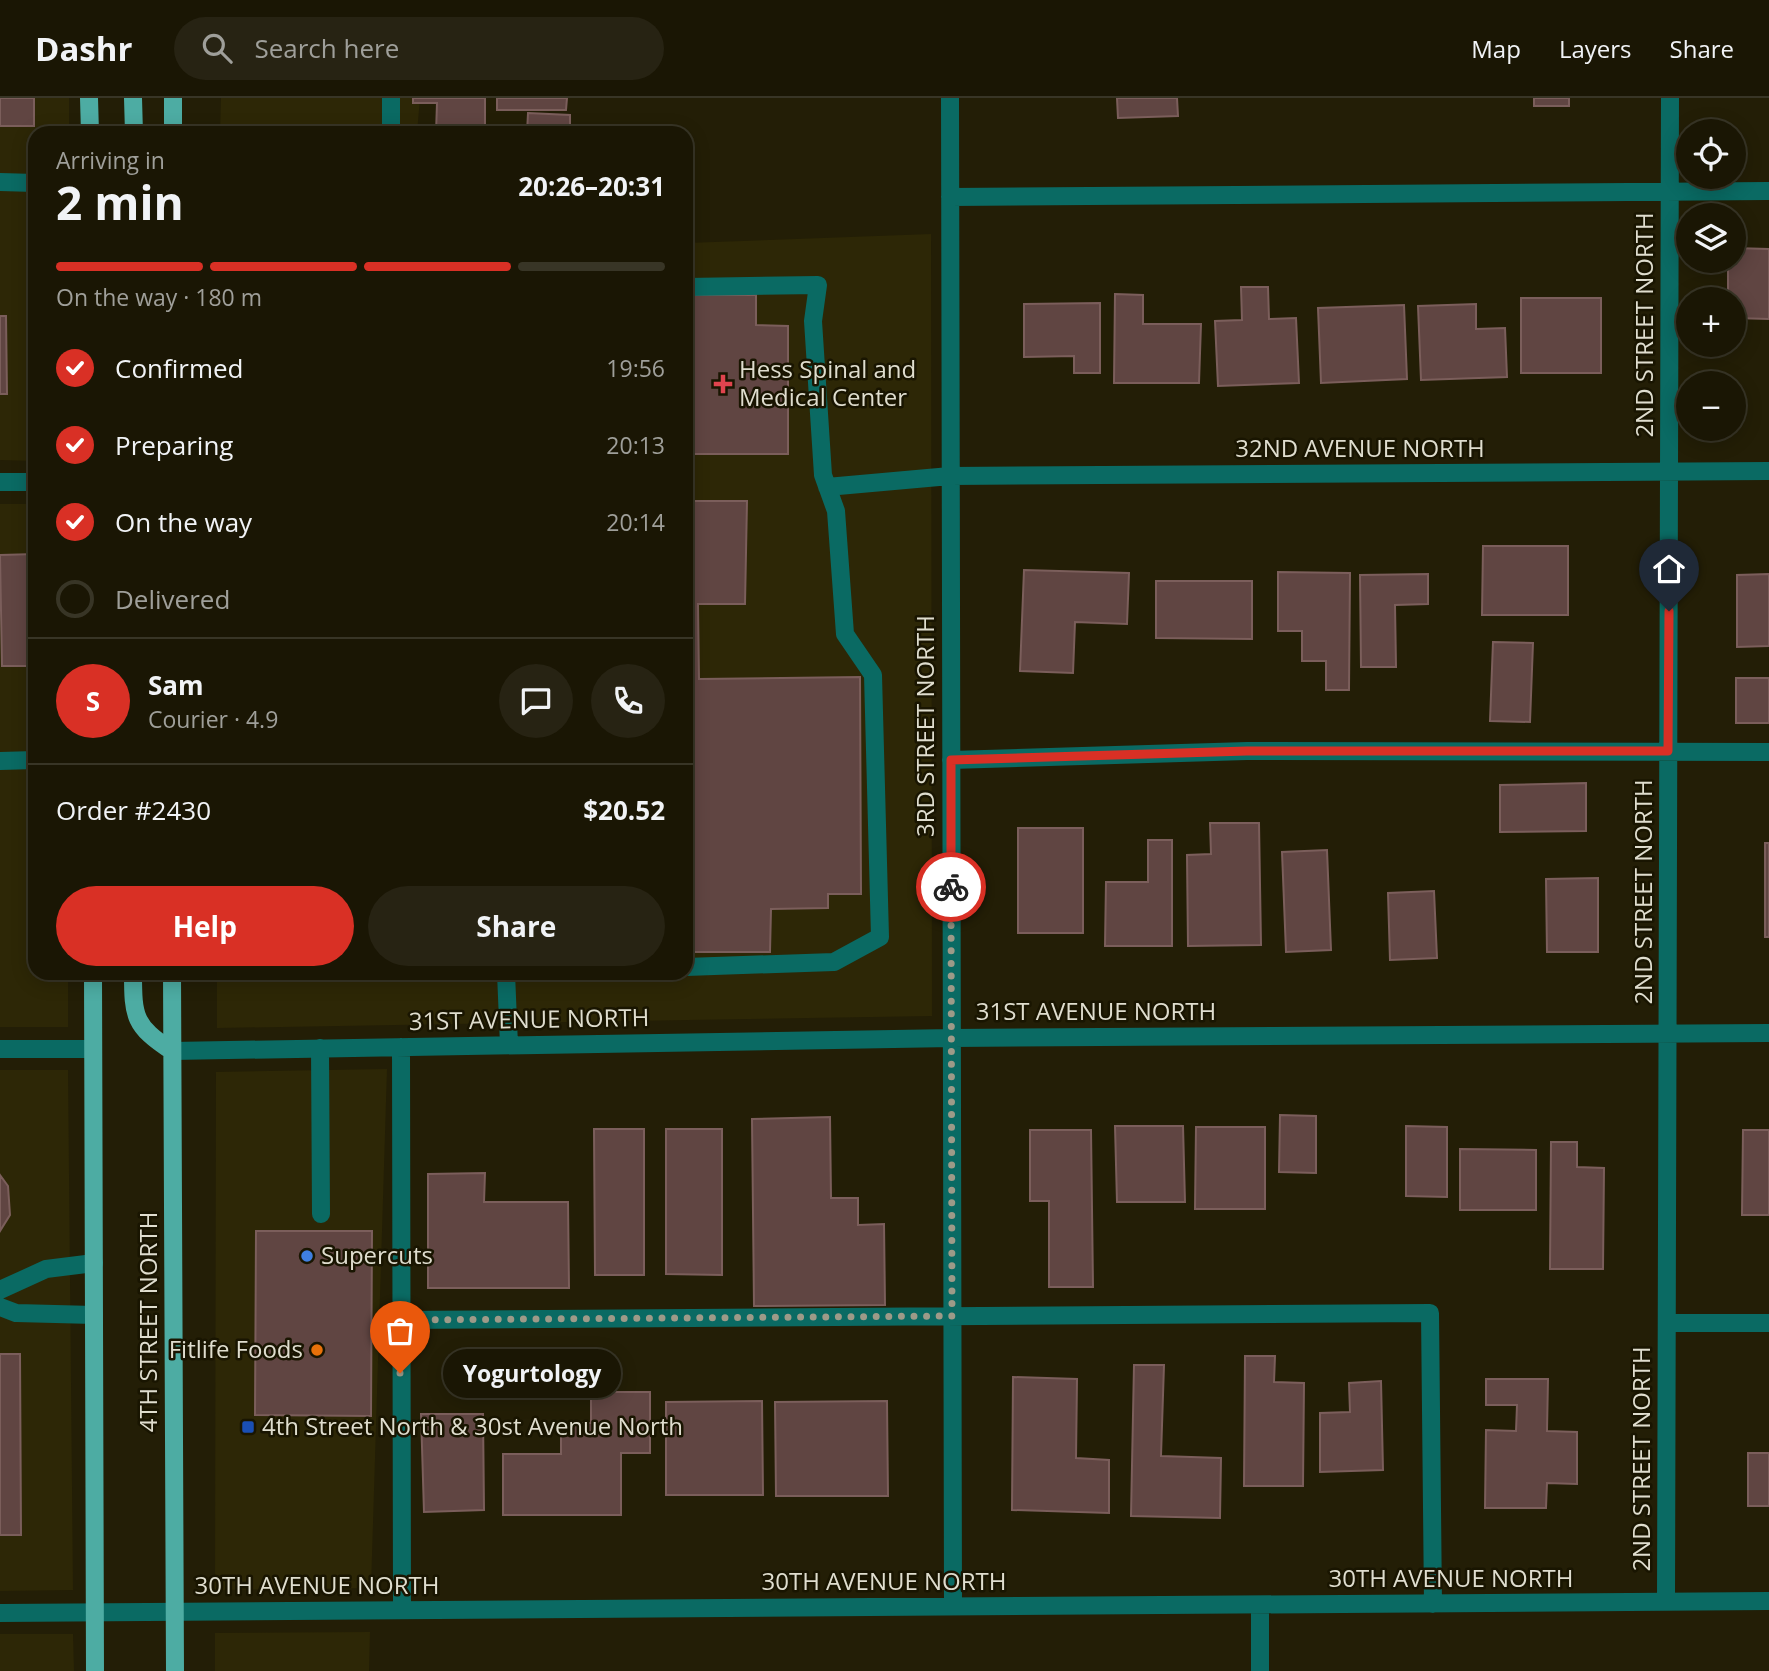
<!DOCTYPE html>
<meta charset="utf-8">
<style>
:root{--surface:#1a1604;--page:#272313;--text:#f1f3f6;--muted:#9f9f9a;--line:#383526;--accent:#d93025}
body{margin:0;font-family:"Open Sans",sans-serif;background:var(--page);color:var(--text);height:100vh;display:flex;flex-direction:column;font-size:26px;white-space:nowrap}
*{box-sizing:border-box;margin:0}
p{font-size:23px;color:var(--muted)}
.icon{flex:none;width:38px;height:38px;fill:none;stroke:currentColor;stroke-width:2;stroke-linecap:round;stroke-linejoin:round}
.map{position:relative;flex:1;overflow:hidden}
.drawer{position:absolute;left:28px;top:28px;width:665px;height:854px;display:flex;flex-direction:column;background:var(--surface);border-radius:21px;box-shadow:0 4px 18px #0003,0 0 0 2px var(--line)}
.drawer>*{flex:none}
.buttons{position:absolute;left:1676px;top:21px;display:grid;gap:14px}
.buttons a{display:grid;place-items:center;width:70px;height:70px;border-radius:50%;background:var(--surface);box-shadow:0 4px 18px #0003,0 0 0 2px var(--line);font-size:35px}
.pin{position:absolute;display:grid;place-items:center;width:60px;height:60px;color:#fff;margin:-72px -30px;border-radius:50% 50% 50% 0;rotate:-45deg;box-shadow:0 0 7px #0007}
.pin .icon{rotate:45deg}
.courier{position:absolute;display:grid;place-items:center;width:70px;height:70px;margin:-35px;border:5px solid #d93025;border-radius:50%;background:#fff;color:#222;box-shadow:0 2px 9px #0007}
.bubble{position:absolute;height:49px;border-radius:24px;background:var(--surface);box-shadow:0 4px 18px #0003,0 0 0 2px var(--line);font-size:23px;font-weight:700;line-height:49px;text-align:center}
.overview em{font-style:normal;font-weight:700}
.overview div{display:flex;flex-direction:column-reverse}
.overview{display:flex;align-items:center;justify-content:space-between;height:119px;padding:0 28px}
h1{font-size:46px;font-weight:700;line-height:52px}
.bar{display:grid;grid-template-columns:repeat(4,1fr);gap:10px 7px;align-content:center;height:84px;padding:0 28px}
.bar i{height:9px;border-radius:5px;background:var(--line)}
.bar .active{background:var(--accent)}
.bar p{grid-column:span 4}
.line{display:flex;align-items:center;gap:18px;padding:0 28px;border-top:2px solid var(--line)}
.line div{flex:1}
.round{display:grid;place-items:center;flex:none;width:74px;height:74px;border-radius:37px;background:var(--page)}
ol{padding:0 28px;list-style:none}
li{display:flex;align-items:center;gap:21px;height:77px}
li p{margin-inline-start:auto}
li .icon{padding:7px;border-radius:50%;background:var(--accent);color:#fff;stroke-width:4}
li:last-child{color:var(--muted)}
li i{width:38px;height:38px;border:4px solid var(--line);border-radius:50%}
.action{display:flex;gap:14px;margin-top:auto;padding:14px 28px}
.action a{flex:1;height:80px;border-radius:42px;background:var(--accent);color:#fff;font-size:28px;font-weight:700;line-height:80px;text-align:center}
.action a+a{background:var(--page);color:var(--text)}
header{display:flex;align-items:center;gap:42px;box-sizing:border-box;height:98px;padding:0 35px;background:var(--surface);border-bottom:2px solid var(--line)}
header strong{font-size:33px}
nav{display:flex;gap:38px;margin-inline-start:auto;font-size:24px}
.search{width:490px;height:63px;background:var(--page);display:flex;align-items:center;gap:18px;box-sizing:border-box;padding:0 24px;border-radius:38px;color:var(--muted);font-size:26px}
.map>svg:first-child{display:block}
.built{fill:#2d2706}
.building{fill:#604542;stroke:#7b5e5b;stroke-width:2}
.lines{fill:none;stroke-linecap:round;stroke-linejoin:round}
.minor{stroke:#0a6a63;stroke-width:18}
.major{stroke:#4daca3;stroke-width:18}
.done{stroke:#9d9a88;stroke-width:7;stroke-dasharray:0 12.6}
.route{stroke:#d93025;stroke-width:9}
.health-dot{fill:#e0444e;stroke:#191501;stroke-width:2.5}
.shop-dot{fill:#3f7fe0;stroke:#191501;stroke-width:2.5}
.food-dot{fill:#e8710a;stroke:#191501;stroke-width:2.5}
.transit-dot{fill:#1a4fb4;stroke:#191501;stroke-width:2.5}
.labels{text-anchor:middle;stroke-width:5;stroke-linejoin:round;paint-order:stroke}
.street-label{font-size:24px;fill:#dfddce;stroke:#191501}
.poi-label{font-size:24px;fill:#dfddce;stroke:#191501;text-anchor:start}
</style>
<header>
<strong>Dashr</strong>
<div class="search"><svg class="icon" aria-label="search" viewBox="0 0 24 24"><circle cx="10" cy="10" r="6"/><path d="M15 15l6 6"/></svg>Search here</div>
<nav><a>Map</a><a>Layers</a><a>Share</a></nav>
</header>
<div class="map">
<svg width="1769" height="1573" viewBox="0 0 1769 1573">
<rect width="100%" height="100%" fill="#231e06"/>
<!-- built -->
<path class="built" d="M0,0H69V35H35V363L0,362Z
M221,0H420L417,35H220Z
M931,136L932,918L217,930V875H686V145Z
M0,406H35V875H68V929H0Z
M387,971L371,1490L215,1492L216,974Z
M0,972H68L73,1492L0,1493Z
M370,1534L369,1573H215V1535Z
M0,1536H73L74,1573H0Z"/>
<!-- building -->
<path class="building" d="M0,0H34V28H0Z
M413,0H485V35H436L437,5H413Z
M497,0H567L566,12H497Z
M1117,0H1177L1178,18L1118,20Z
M1534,0H1569V8H1534Z
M528,15L570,17V35H527Z
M1734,150L1769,151V221L1734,220V201H1728V163H1734Z
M1241,189H1268L1269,221L1296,220L1299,285L1218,288L1215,223L1242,222Z
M1115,196L1143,197V226H1201L1199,285H1114Z
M686,197H756V227L788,228V356H686Z
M1521,200H1601V275H1521Z
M1100,205V275H1074V258L1024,259V206Z
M1476,206V231L1505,230L1507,279L1421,282L1418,208Z
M1404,207L1407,281L1321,285L1318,210Z
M0,218H6L7,296H0Z
M686,403H747L745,506H698L699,581L860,579L861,796H828V810L771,811L770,854H686Z
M1483,448H1568V517H1482Z
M35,456V568H2L0,457Z
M1024,472L1129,475L1127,526L1075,524L1073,575L1020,573Z
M1278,474L1350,475L1349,592H1326V563H1302V533H1278Z
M1428,476V506L1395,507L1396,569H1361L1360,477Z
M1769,476V548L1737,549V477Z
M1156,483H1252V541L1156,540Z
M1493,544L1533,545L1530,624L1490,623Z
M1736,580H1769V625H1736Z
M1586,685V733L1500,734V687Z
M1210,725H1259L1261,847L1188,848L1187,757L1211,756Z
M1018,730H1083V835H1018Z
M1148,742H1172V848H1105L1106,784H1148Z
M1765,745H1769V839H1765Z
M1327,752L1331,852L1286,854L1282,754Z
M1598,780V854H1547L1546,781Z
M1434,793L1437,860L1390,862L1388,795Z
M1280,1017L1316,1018V1075L1279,1074Z
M830,1019L831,1100H858V1127L884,1126L885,1207L754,1208L752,1021Z
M1115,1028H1183L1185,1104H1117Z
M1406,1028L1447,1029V1099L1406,1098Z
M1196,1029H1265V1111H1195Z
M594,1031H644V1177H595Z
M666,1031H722V1177L666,1176Z
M1030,1032H1091L1093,1189H1049V1103H1030Z
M1743,1032H1769V1117H1742Z
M1551,1044H1577V1069L1604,1070L1603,1171H1550Z
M1460,1051L1536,1052V1112H1460Z
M485,1075L484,1104H568L569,1190H428V1076Z
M0,1077L8,1088L10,1117L0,1133Z
M256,1133H372L371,1318L255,1317Z
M0,1256H20L21,1437H0Z
M1245,1258H1275L1274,1284L1304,1285L1303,1388H1244Z
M1134,1267H1164L1161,1358L1221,1360L1220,1420L1131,1418Z
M1013,1279L1077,1281L1076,1360L1109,1362V1415L1012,1412Z
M1486,1281H1548L1547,1333L1577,1334V1386L1547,1385L1546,1410H1485L1486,1332L1516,1333L1517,1307H1486Z
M1381,1283L1383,1372L1320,1374V1315L1350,1314L1349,1285Z
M591,1294H650V1355H621V1417H503V1356H561V1325H591Z
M762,1303L763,1397H666V1304Z
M887,1303L888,1398H776L775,1304Z
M421,1316H483L484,1412L424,1414Z
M1748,1355H1769V1408H1748Z"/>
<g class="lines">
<!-- minor -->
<path class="minor" d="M391,0V35
M950,0L953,1508
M0,84L35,85
M950,99L1769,93
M686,189L818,187L813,223L823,377L836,413L845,536L873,577L880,839L834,864L686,869
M0,384H35
M827,389L950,378L1769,373
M951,662L1247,653L1769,654
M0,663L35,662
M506,875L509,947
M401,949L402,1512
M320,950L321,1116
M0,951H93
M172,953L952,940L1769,935
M0,1192L46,1171L94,1165
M0,1209L16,1215L94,1217
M400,1222L1430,1215L1433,1506
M1667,1225H1769
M1666,1504L1670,0
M1260,1507V1573
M0,1515L1769,1503"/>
<!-- major -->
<path class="major" d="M89,0L90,35
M133,0L134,35
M173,0V35
M93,875L95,1573
M133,875C133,919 134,928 172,953
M172,875L175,1573"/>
</g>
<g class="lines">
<!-- done -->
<path class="done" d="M400,1275V1222L952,1218L951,789"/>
<!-- route -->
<path class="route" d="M951,789V662L1247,653H1668L1669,513"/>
</g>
<!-- markers -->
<path class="health-dot" d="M719.5 275.5h7v7h7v7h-7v7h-7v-7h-7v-7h7z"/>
<circle class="shop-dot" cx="307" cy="1158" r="7"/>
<circle class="food-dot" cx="317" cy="1252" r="7"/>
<rect class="transit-dot" x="241" y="1322" width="14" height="14" rx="3.5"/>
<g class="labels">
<!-- street labels -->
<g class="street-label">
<text transform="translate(1645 227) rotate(-90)" y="8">2ND STREET NORTH</text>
<text x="1360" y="359">32ND AVENUE NORTH</text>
<text transform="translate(926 628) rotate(-90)" y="8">3RD STREET NORTH</text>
<text transform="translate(1644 794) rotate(-90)" y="8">2ND STREET NORTH</text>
<text x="1096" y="922">31ST AVENUE NORTH</text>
<text transform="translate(529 922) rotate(-1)" y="8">31ST AVENUE NORTH</text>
<text transform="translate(149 1224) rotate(-90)" y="8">4TH STREET NORTH</text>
<text transform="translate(1642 1361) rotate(-90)" y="8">2ND STREET NORTH</text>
<text x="1451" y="1489">30TH AVENUE NORTH</text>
<text x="884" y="1492">30TH AVENUE NORTH</text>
<text x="317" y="1496">30TH AVENUE NORTH</text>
</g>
<!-- poi labels -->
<g class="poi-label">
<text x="739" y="280">Hess Spinal and<tspan x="739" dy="28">Medical Center</tspan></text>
<text x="321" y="1166">Supercuts</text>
<text x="303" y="1260" text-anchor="end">Fitlife Foods</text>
<text x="262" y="1337">4th Street North &amp; 30st Avenue North</text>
</g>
</g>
</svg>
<div class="buttons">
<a><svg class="icon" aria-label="locate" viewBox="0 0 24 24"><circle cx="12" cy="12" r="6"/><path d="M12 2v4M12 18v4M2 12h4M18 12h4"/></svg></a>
<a><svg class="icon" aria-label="layers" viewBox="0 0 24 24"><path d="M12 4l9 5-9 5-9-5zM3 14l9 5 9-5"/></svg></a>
<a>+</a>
<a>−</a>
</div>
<div class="pin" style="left:400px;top:1275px;background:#ea580c"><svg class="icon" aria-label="bag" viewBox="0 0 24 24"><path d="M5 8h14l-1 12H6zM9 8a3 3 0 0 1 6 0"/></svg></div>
<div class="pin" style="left:1669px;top:513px;background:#1f2937"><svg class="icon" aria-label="home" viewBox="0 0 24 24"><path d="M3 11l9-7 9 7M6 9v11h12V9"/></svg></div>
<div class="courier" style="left:951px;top:789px"><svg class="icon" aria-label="bike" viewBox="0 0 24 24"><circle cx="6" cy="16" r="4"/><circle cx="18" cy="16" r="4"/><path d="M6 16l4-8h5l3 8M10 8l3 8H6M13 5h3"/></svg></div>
<div class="bubble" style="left:443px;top:1251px;width:178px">Yogurtology</div>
<section class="drawer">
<div class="overview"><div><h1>2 min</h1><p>Arriving in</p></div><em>20:26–20:31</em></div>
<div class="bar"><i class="active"></i><i class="active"></i><i class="active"></i><i></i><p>On the way · 180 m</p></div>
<ol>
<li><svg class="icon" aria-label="check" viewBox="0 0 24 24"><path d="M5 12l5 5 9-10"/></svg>Confirmed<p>19:56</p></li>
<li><svg class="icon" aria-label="check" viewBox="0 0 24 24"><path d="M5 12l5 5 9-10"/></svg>Preparing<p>20:13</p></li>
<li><svg class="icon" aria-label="check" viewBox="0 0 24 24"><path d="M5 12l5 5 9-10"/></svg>On the way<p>20:14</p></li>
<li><i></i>Delivered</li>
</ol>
<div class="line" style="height:126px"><b class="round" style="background:var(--accent);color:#fff">S</b><div><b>Sam</b><p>Courier · 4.9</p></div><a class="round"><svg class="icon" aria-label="chat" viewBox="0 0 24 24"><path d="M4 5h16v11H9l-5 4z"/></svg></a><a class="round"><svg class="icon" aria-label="phone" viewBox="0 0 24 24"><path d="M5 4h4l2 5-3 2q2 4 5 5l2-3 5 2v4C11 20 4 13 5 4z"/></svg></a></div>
<div class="line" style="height:91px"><div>Order #2430</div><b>$20.52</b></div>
<div class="action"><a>Help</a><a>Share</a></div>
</section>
</div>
